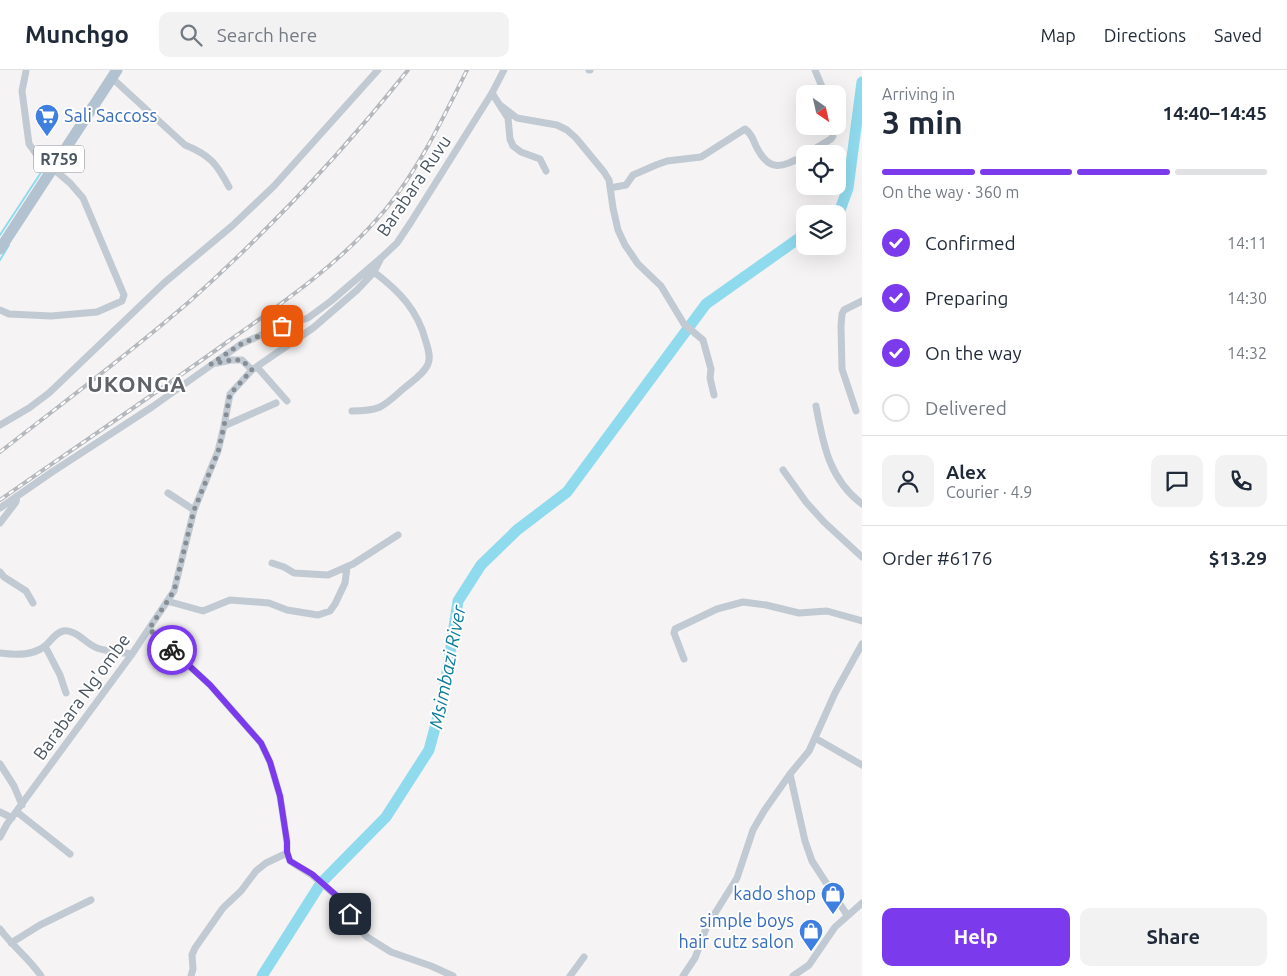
<!DOCTYPE html>
<meta charset="utf-8">
<style>
:root{--surface:#fff;--page:#f2f2f3;--text:#1f2937;--muted:#747a83;--line:#e0e1e3;--accent:#7c3aed}
body{margin:0;font-family:Ubuntu,sans-serif;background:var(--page);color:var(--text);height:100vh;display:flex;flex-direction:column;font-size:19px;white-space:nowrap}
*{box-sizing:border-box;margin:0}
p{font-size:16px;color:var(--muted)}
.icon{flex:none;width:28px;height:28px;fill:none;stroke:currentColor;stroke-width:2;stroke-linecap:round;stroke-linejoin:round}
.map{position:relative;flex:1;overflow:hidden}
.details{display:flex;flex-direction:column;background:var(--surface);width:425px}
.details>*{flex:none}
.needle{width:32px;rotate:146deg}
.tools{position:absolute;left:796px;top:15px;display:grid;gap:10px}
.tools a{display:grid;place-items:center;width:50px;height:50px;border-radius:10px;background:var(--surface);box-shadow:0 5px 20px #0002;font-size:25px}
.pin{position:absolute;display:grid;place-items:center;width:42px;height:42px;color:#fff;margin:-21px;border-radius:10px;box-shadow:0 2px 8px #0006}
.courier{position:absolute;display:grid;place-items:center;width:50px;height:50px;margin:-25px;border:4px solid #7c3aed;border-radius:50%;background:#fff;color:#222;box-shadow:0 1px 6px #0007}
.summary em{font-style:normal;font-weight:700}
.summary div{display:flex;flex-direction:column-reverse}
.summary{display:flex;align-items:center;justify-content:space-between;height:85px;padding:0 20px}
h1{font-size:32px;font-weight:700;line-height:38px}
.bar{display:grid;grid-template-columns:repeat(4,1fr);gap:8px 5px;align-content:center;height:60px;padding:0 20px}
.bar i{height:6px;border-radius:4px;background:var(--line)}
.bar .active{background:var(--accent)}
.bar p{grid-column:span 4}
.line{display:flex;align-items:center;gap:12px;padding:0 20px;border-top:1px solid var(--line)}
.line div{flex:1}
.round{display:grid;place-items:center;flex:none;width:52px;height:52px;border-radius:10px;background:var(--page)}
ol{padding:0 20px;list-style:none}
li{display:flex;align-items:center;gap:15px;height:55px}
li p{margin-inline-start:auto}
li .icon{padding:5px;border-radius:50%;background:var(--accent);color:#fff;stroke-width:4}
li:last-child{color:var(--muted)}
li i{width:28px;height:28px;border:2px solid var(--line);border-radius:50%}
.cta{display:flex;gap:10px;margin-top:auto;padding:10px 20px}
.cta a{flex:1;height:58px;border-radius:10px;background:var(--accent);color:#fff;font-size:20px;font-weight:700;line-height:58px;text-align:center}
.cta a+a{background:var(--page);color:var(--text)}
header{display:flex;align-items:center;gap:30px;box-sizing:border-box;height:70px;padding:0 25px;background:var(--surface);border-bottom:1px solid var(--line)}
header strong{font-size:24px}
nav{display:flex;gap:28px;margin-inline-start:auto;font-size:18px}
.search{width:350px;height:45px;background:var(--page);display:flex;align-items:center;gap:12px;box-sizing:border-box;padding:0 18px;border-radius:10px;color:var(--muted);font-size:19px}
main{display:flex;flex:1;min-height:0}
.map>svg:first-child{display:block}
.lines{fill:none;stroke-linecap:round;stroke-linejoin:round}
.stream{stroke:#90daee;stroke-width:2}
.river{stroke:#90daee;stroke-width:11}
.street{stroke:#c1cad2;stroke-width:7}
.primary{stroke:#b3c2d1;stroke-width:11}
.rail-casing{stroke:#b5b8bd;stroke-width:4}
.rail{stroke:#fff;stroke-width:2;stroke-dasharray:5.5;stroke-linecap:butt}
.done{stroke:#868d94;stroke-width:5;stroke-dasharray:0 9}
.route{stroke:#7c3aed;stroke-width:6}
.labels{text-anchor:middle;stroke-width:4;stroke-linejoin:round;paint-order:stroke}
.shield{fill:#fff;stroke:#808990;stroke-width:1}
.shield-label{font-size:16px;font-weight:bold;fill:#4a5661}
.shop-label{font-size:18px;fill:#366cbe;stroke:#fff;text-anchor:end}
.street-label{font-size:18px;fill:#4a5661;stroke:#fff}
.water-label{font-size:19px;font-style:italic;fill:#0c7c9b;stroke:#fff}
.district-label{font-size:22px;font-weight:bold;letter-spacing:1px;fill:#5f6368;stroke:#fff}
</style>
<header>
<strong>Munchgo</strong>
<div class="search"><svg class="icon" aria-label="search" viewBox="0 0 24 24"><circle cx="10" cy="10" r="6"/><path d="M15 15l6 6"/></svg>Search here</div>
<nav><a>Map</a><a>Directions</a><a>Saved</a></nav>
</header>
<main>
<div class="map">
<svg width="862" height="906" viewBox="0 0 862 906">
<rect width="100%" height="100%" fill="#f5f3f3"/>
<g class="lines">
<!-- stream -->
<path class="stream" d="M0,165L42,101
M0,190L9,175"/>
<!-- river -->
<path class="river" d="M834,144L840,140L848,118L862,12
M262,906L321,813L386,747L429,680L443,628L458,531L481,495L517,460L567,422L706,234L805,164"/>
<!-- street -->
<path class="street" d="M589,0H590
M815,0L825,24
M112,8L185,75C210,85 217,94 229,117
M492,23L508,48L510,69L513,76L521,82L540,89L546,101
M500,35L517,48L557,55L567,60L576,68L604,102L609,110L613,138L618,160L625,175L638,194L661,216L684,254L703,270L711,299L710,308L714,325
M806,84L831,69L833,66L832,56
M610,118L626,115L633,105L656,95L667,91L701,87L745,59C751,63 753,69 756,76C769,103 782,98 805,85
M0,240L9,244L51,246L97,242L122,231L124,225L83,128L70,113L37,85L29,74L22,21L26,1
M217,293L231,290H242L252,300
M257,297L287,331
M816,336C823,374 829,409 862,434
M352,341C380,341 383,337 403,319C411,312 424,304 428,294C431,287 428,279 426,272C418,240 399,221 374,202
M856,341L842,299L841,256L842,244L844,240L862,231
M0,355L29,338L49,323L164,213L232,156L274,116L378,0
M224,356L276,333
M783,400L806,432L824,452L862,487
M168,423L194,440
M0,438L52,402L152,337L241,274L282,256L308,248L331,231L381,188L397,173L411,152L492,23L504,0
M0,453L16,432L17,426
M272,493L284,497L294,503L328,505L353,494L398,465
M0,502L4,507L26,521L33,533
M167,531L203,541L230,530L269,533L287,540L318,545L330,541L335,534L345,513L347,497
M149,559L210,615L261,673L270,692L280,726L287,772V783L266,793L256,801L241,821L223,838L195,878L192,885L193,899L191,906
M45,576L60,605L66,623
M0,583C15,585 33,586 45,576C51,571 55,563 63,561C76,559 86,574 97,578C108,582 121,582 132,584
M684,589L674,563L675,559L717,539L743,532L766,535L799,543L827,541L862,551
M815,668L862,695
M0,694L14,716L22,735
M790,704L805,771L812,791L847,845
M0,742L12,748
M17,742L70,784
M0,767L7,754L132,584L174,521L194,440L218,381L224,356L230,324L252,300L313,258L357,220L374,202L381,188
M287,783L290,791L312,805L346,834L354,853L367,867L391,882L431,896L453,906
M0,859C12,876 30,889 41,906
M11,873L40,855L91,830
M570,906L584,887
M683,906L695,888L707,856L737,808L753,760L764,741L790,704L809,681L835,623L862,574
M793,906L809,895L835,857L862,833"/>
<!-- primary -->
<path class="primary" d="M0,179L117,0"/>
<defs>
<path id="rail" d="M0,382C64,332 129,284 190,231C269,160 342,83 408,0
M0,430C74,378 149,328 223,275C281,234 339,195 385,140C419,99 443,48 467,0"/>
</defs>
<!-- rail casing -->
<use href="#rail" class="rail-casing"/>
<!-- rail -->
<use href="#rail" class="rail"/>
</g>
<g class="lines">
<!-- done -->
<path class="done" d="M172,580L149,559L174,521L194,440L218,382L224,356L230,324L252,300L242,290H231L211,294L241,274L282,256"/>
<!-- route -->
<path class="route" d="M172,580L210,615L261,673L270,692L280,726L287,772V782L290,791L312,804L346,834L350,844"/>
</g>
<!-- icons -->
<defs>
<symbol id="supermarket-pin" viewBox="-11 -11 22 30"><path d="M0 17L-7.5 6A9.5 9.5 0 1 1 7.5 6Z" fill="#3f7fe0" stroke="#fff"/><path d="M-6-5.5h2.5l.6 2H6L4.5 2H-2.5L-4.4-4H-6ZM-1.5 3.2a1.3 1.3 0 1 0 .1 0ZM3 3.2a1.3 1.3 0 1 0 .1 0Z" fill="#fff"/></symbol>
<symbol id="shop-pin" viewBox="-11 -11 22 30"><path d="M0 17L-7.5 6A9.5 9.5 0 1 1 7.5 6Z" fill="#3f7fe0" stroke="#fff"/><path d="M-5-2.5h2.3a2.7 3.5 0 0 1 5.4 0H5L5.5 6h-11ZM-1.5-2.5h3a1.5 2.3 0 0 0-3 0Z" fill="#fff"/></symbol>
</defs>
<g fill-rule="evenodd">
<use href="#supermarket-pin" x="33" y="32" width="28" height="38"/>
<use href="#shop-pin" x="819" y="810" width="28" height="38"/>
<use href="#shop-pin" x="797" y="847" width="28" height="38"/>
</g>
<g class="labels">
<!-- shield labels -->
<rect class="shield" x="34" y="75.5" width="50" height="27" rx="4"/>
<g class="shield-label">
<text x="59" y="95">R759</text>
</g>
<!-- shop labels -->
<g class="shop-label">
<text x="64" y="52" text-anchor="start">Sali Saccoss</text>
<text x="816" y="830">kado shop</text>
<text x="794" y="857">simple boys<tspan x="794" dy="21">hair cutz salon</tspan></text>
</g>
<!-- street labels -->
<g class="street-label">
<text transform="translate(414 116) rotate(-56)" y="6">Barabara Ruvu</text>
<text transform="translate(82 627) rotate(-54)" y="6">Barabara Ng'ombe</text>
</g>
<!-- water labels -->
<g class="water-label">
<text transform="translate(447 597) rotate(-79)" y="7">Msimbazi River</text>
</g>
<!-- district labels -->
<g class="district-label">
<text x="137" y="322">UKONGA</text>
</g>
</g>
</svg>
<div class="tools">
<a><svg class="needle" viewBox="-14 -14 28 28"><path d="M0-13l5 13h-10z" fill="#e53935"/><path d="M0 13l5-13h-10z" fill="#747a83"/></svg></a>
<a><svg class="icon" aria-label="locate" viewBox="0 0 24 24"><circle cx="12" cy="12" r="6"/><path d="M12 2v4M12 18v4M2 12h4M18 12h4"/></svg></a>
<a><svg class="icon" aria-label="layers" viewBox="0 0 24 24"><path d="M12 4l9 5-9 5-9-5zM3 14l9 5 9-5"/></svg></a>
</div>
<div class="pin" style="left:282px;top:256px;background:#ea580c"><svg class="icon" aria-label="bag" viewBox="0 0 24 24"><path d="M5 8h14l-1 12H6zM9 8a3 3 0 0 1 6 0"/></svg></div>
<div class="pin" style="left:350px;top:844px;background:#1f2937"><svg class="icon" aria-label="home" viewBox="0 0 24 24"><path d="M3 11l9-7 9 7M6 9v11h12V9"/></svg></div>
<div class="courier" style="left:172px;top:580px"><svg class="icon" aria-label="bike" viewBox="0 0 24 24"><circle cx="6" cy="16" r="4"/><circle cx="18" cy="16" r="4"/><path d="M6 16l4-8h5l3 8M10 8l3 8H6M13 5h3"/></svg></div>
</div>
<section class="details">
<div class="summary"><div><h1>3 min</h1><p>Arriving in</p></div><em>14:40–14:45</em></div>
<div class="bar"><i class="active"></i><i class="active"></i><i class="active"></i><i></i><p>On the way · 360 m</p></div>
<ol>
<li><svg class="icon" aria-label="check" viewBox="0 0 24 24"><path d="M5 12l5 5 9-10"/></svg>Confirmed<p>14:11</p></li>
<li><svg class="icon" aria-label="check" viewBox="0 0 24 24"><path d="M5 12l5 5 9-10"/></svg>Preparing<p>14:30</p></li>
<li><svg class="icon" aria-label="check" viewBox="0 0 24 24"><path d="M5 12l5 5 9-10"/></svg>On the way<p>14:32</p></li>
<li><i></i>Delivered</li>
</ol>
<div class="line" style="height:90px"><a class="round"><svg class="icon" aria-label="person" viewBox="0 0 24 24"><circle cx="12" cy="8" r="4"/><path d="M4 21q1-7 8-7t8 7"/></svg></a><div><b>Alex</b><p>Courier · 4.9</p></div><a class="round"><svg class="icon" aria-label="chat" viewBox="0 0 24 24"><path d="M4 5h16v11H9l-5 4z"/></svg></a><a class="round"><svg class="icon" aria-label="phone" viewBox="0 0 24 24"><path d="M5 4h4l2 5-3 2q2 4 5 5l2-3 5 2v4C11 20 4 13 5 4z"/></svg></a></div>
<div class="line" style="height:65px"><div>Order #6176</div><b>$13.29</b></div>
<div class="cta"><a>Help</a><a>Share</a></div>
</section>
</main>
